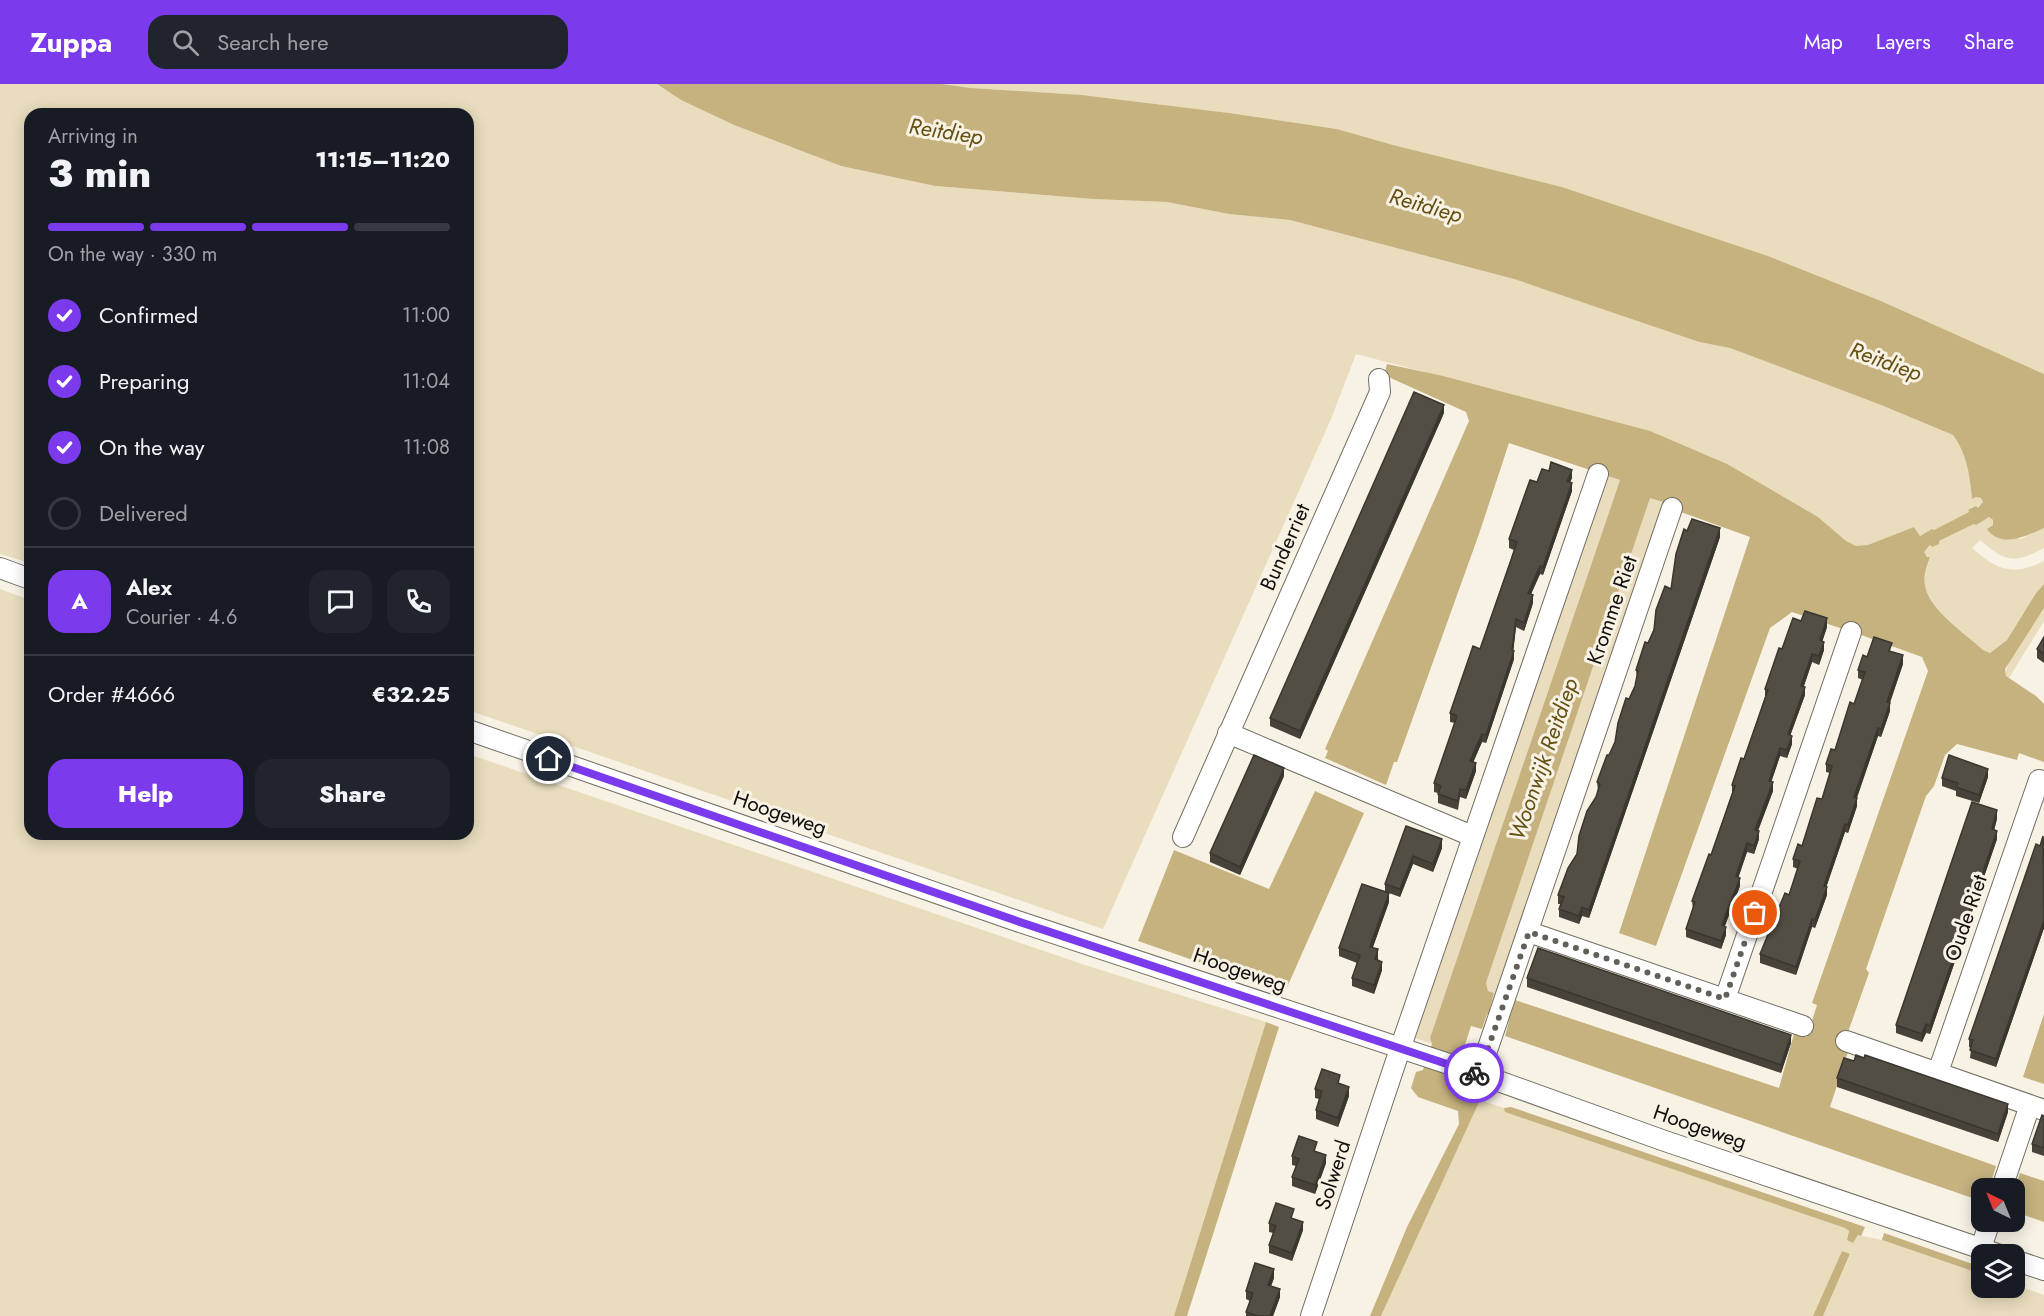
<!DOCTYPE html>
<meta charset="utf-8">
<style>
:root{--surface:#171b24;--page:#20242c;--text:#f1f3f6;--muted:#9ea1a6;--line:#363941;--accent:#7c3aed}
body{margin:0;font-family:Jost,sans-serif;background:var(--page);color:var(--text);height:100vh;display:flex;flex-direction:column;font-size:22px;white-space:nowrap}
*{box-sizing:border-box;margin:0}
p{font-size:20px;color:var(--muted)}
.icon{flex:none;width:33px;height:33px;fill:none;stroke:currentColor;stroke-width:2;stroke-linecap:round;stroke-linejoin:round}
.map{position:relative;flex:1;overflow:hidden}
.panel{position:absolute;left:24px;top:24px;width:450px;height:732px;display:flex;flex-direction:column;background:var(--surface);border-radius:18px;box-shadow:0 3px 15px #0003}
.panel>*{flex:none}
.needle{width:39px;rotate:317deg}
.fabs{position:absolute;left:1971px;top:1094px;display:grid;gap:12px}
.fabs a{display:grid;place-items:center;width:54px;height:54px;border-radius:12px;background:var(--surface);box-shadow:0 3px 15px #0003;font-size:30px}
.pin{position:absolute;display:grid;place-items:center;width:51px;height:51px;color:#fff;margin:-26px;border:3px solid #fff;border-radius:50%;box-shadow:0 2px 6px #0007}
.courier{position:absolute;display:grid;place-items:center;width:60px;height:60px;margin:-30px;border:4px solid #7c3aed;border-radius:50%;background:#fff;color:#222;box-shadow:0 2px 8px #0007}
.head em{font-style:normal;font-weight:800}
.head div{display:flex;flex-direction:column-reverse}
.head{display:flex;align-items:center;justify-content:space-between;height:102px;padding:0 24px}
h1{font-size:39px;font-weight:800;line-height:45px}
.bar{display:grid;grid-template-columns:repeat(4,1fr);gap:9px 6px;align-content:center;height:72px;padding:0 24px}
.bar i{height:8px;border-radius:4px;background:var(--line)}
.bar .current{background:var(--accent)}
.bar p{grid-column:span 4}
.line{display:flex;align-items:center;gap:15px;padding:0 24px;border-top:2px solid var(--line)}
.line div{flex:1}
.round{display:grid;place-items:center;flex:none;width:63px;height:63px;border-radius:18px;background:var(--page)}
ol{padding:0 24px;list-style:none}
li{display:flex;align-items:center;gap:18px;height:66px}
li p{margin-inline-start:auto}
li .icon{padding:6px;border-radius:50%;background:var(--accent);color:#fff;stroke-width:4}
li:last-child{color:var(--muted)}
li i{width:33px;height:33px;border:3px solid var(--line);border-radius:50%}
.action{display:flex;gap:12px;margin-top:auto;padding:12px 24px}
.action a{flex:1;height:69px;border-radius:18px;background:var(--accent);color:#fff;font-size:24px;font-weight:800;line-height:69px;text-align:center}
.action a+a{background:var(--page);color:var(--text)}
header{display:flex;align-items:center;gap:36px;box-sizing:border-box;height:84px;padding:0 30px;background:var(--accent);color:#fff}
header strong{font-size:28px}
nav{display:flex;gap:33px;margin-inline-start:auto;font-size:21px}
.search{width:420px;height:54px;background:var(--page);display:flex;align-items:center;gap:15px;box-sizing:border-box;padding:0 21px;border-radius:18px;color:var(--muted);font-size:22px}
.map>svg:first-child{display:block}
.green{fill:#e9ddbe}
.water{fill:#c5b27f;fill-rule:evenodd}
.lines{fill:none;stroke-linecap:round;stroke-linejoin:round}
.minor-casing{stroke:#726e62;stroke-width:22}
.minor{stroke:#fff;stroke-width:20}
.wall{fill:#47433a}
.shaded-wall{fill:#39372f}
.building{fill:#524e43;stroke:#39372f;stroke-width:1.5}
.done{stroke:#625f58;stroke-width:6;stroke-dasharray:0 10.8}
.route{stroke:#7c3aed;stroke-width:8}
.labels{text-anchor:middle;stroke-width:6;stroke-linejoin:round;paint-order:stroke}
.street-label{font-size:21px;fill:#12100c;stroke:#f8f2e5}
.water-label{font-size:22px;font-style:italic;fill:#645013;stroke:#f8f2e5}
</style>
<header>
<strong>Zuppa</strong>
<div class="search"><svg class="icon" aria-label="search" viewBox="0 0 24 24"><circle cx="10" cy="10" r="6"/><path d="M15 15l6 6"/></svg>Search here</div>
<nav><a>Map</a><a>Layers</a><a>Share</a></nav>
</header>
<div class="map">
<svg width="2044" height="1232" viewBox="0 0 2044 1232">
<rect width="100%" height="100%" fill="#f8f2e5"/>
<!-- green -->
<path class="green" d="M0,0H657L681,16L734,41L841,82L935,102L1093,115L1167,118L1229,130L1290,136L1514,195L1699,258L1730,264L1881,321L1953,351C1967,370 1970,391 1972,414L1978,412L1983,415V419L1978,424L1968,427L1969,428L1934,446L1932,445L1920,452L1914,443C1900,449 1869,465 1855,462C1845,460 1827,440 1818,433L1523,314L1356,270L1331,335L1103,845L468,626V30H30V479L0,470Z
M942,0H2044V290L1881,217L1768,172L1562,103L1393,61L1337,45L1229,29L1082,11L971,4Z
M1608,391L1620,396L1430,954L1432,960L1415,954Z
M1650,413L1664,419L1497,908L1494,909L1488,907L1486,899Z
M1989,433L1993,436V441L1987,445L2021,455L2044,444V464C2014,480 2005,478 1980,456L1972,464C1997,486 2013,493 2044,477V500L2036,509L2007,556L1990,569L1983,566C1966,550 1929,525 1925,501C1923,491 1927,483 1930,474L1924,470V467L1931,461L1932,463L1939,457Z
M0,505L30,516V750H468V670L1085,881L1266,938L1174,1232H0Z
M2044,524V537L2009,594L2006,592C2004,575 2034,540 2044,524Z
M1480,1016L1504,1024L1506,1028L1845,1144L1849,1147L1847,1156L1853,1158L1858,1151L1882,1156L1981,1190L1982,1203H2014L2015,1201L2044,1211V1232H1823L1850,1171L1842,1167L1813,1232H1381Z"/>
<!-- water -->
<path class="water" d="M657,0H942L971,4L1082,11L1229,29L1337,45L1393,61L1562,103L1768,172L1881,217L2044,290V444C2027,452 2001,465 1987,445L1993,441V436L1989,433L1976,441L1974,440L1939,457V460L1932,463L1930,461L1924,468L1927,473H1930C1927,482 1923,491 1925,501C1928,525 1966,550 1983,566L1990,569L2007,556L2036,509L2044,500V524L2005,585L2006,592L2036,612L2044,620V678L2019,669L2017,676L1957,660L1945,671L1934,702L1926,712L1866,885L1869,889L1842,965L1848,968L1830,1023L1996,1082L1992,1095L2015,1103L2020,1089L2044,1097V1138L2015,1128L2014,1104H1982L1981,1117L1505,952L1509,937L1487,930L1482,945L1471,942L1463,967L1455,968L1445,993L1449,995L1458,1011L1480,1016L1381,1232H1370L1407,1143L1459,1040L1458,1027L1418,1013L1411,1004L1416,988L1423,986L1432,960L1430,954L1620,396L1509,359L1479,450L1397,678H1394L1386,701L1325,674L1328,667L1325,665L1469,337L1466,328L1384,291L1387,280L1443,292L1650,347L1727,380L1818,433L1846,457L1856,462L1868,461L1914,443L1920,452L1932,445L1934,446L1969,428L1968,426L1976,422L1978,424L1983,418L1981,414L1976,413L1972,415C1970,392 1967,370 1953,351L1881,321L1730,264L1699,258L1514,195L1290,136L1229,130L1167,118L1093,115L935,102L841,82L734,41L681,16ZM1650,414L1682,424L1681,428L1750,453L1619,849L1656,862L1770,544L1792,528L1843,545L1844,543L1861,549V551L1922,573L1928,587L1812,919L1817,921L1807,953L1794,950L1779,1004L1515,916L1511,930L1490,924L1494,909L1488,907L1486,899Z
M1315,707L1364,729L1285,908L1138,857L1174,766L1269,805Z
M2044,930V1000L2023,993Z
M1266,938L1279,943L1187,1232H1174Z
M1511,1023L1865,1143L1861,1152L1858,1151L1853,1159L1847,1156L1849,1147L1845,1144L1505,1028L1504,1024Z
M1884,1149L1981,1183V1190L1882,1156Z
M1842,1167L1850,1170L1823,1232H1813Z"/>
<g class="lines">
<defs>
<path id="minor" d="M0,484L30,495
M468,646L1017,837L1479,990L1662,1056L1997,1170
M1228,649L1472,752
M1183,753L1380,308L1379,295
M1529,848L1803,942
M1725,915L1851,548
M1846,957L2044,1026
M1938,988L2039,696
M1479,990L1672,424
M2002,1104L2030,1021
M1981,1164L1990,1137
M2014,1176L2044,1186
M1311,1232L1400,965L1598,390"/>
</defs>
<!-- minor casing -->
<use href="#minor" class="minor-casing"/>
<!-- minor -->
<use href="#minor" class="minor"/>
</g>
<!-- wall -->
<path class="wall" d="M1444,329L1300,655L1270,642V634Z
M1572,394L1570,398L1572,407L1543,491L1540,490L1531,510L1533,519L1524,547L1516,543L1513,567L1514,575L1486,659L1482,658L1473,678L1476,687L1466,715L1460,713L1458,726L1438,719V709L1434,708V699L1455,639L1450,638V629L1480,565L1514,466L1509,464V455L1537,398Z
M1687,447L1720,453L1589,834L1582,832L1579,840L1559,833V825L1560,820H1558V811L1577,770L1598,707L1597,698L1615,658L1629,615L1635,602L1637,594L1636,586L1671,505Z
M1801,537L1827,543L1822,557L1824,566L1819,581L1812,578L1804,602L1805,611L1790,651L1792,660L1787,674L1780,672L1771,698L1773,707L1758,747L1759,755L1754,770L1747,768L1738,793L1740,802L1725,842L1726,851L1721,865L1686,853V845L1693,825L1692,817L1711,771L1732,709V701L1744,675L1765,613V605L1782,565Z
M2044,553V579L2037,574V565Z
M1892,568L1903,580L1890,619V627L1881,653L1878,652L1857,714V722L1848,749L1845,748L1826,803L1827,811L1815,844L1812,843L1796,891L1760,879V870L1789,811L1798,785L1793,783V775L1802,762L1822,715L1830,689L1826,688V680L1835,666L1854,620L1863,596L1858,594V586Z
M1284,692L1240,791L1210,778V769Z
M1988,693L1979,719L1956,712V707L1942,702V694Z
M1997,735L1994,746L1997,755L1930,950L1926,949L1922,958L1896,949V941Z
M1406,742L1442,764L1433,788L1413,780L1400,813L1389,809V818L1373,863L1378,874V876L1382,886L1374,910L1352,902V894L1357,879L1339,872V864L1385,808V800Z
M2044,752V844L1996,983L1970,974L1971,964L1969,963V955Z
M1527,894L1791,959L1781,989L1527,903Z
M1837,994L2008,1028L1998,1058L1837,1003Z
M1340,1000L1349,1012L1338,1043L1316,1035V1026L1319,1015L1315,1014V1005Z
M2044,1032V1072L2032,1068V1060Z
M1317,1068L1326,1079L1315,1110L1292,1102V1093L1296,1082L1292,1081V1072Z
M1294,1135L1303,1146L1292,1177L1269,1169V1161L1273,1149L1269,1148V1139Z
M1274,1194L1271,1202L1280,1213L1273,1232H1246V1228L1250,1217L1246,1215V1207Z"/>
<!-- shaded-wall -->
<path class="shaded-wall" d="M1444,321V329L1300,655V647Z
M1572,386V394L1567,405V397Z
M1572,399V407L1543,491V483Z
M1720,444V453L1589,834V826Z
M1540,482V490L1528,517V509Z
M1533,511V519L1524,547V539Z
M1827,534V543L1820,565V556Z
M1516,535V543L1513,570L1514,567V575L1486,659V651L1512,566Z
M1824,558V566L1819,581V572Z
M1812,570V578L1801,610V602Z
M1903,571V580L1887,626V618Z
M1805,603V611L1788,658V650Z
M1890,619V627L1881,653V645Z
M1878,644V652L1854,721V713Z
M1482,650V658L1470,686V677Z
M1792,652V660L1787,674V666Z
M1780,664V672L1769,705V697Z
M1476,679V687L1466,715V706Z
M1284,684V692L1240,791V783Z
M1988,685V693L1979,719V711Z
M1773,698V707L1755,754V746Z
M1857,714V722L1848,749V741Z
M1997,726V735L1992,754V745Z
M1845,740V748L1824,810V802Z
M1759,747V755L1754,770V762Z
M1997,747V755L1930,950V942Z
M1442,755V764L1433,788V780Z
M1747,759V768L1736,801V792Z
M1413,772V780L1400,813V805Z
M1740,794V802L1722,849V841Z
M1827,803V811L1815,844V836Z
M1389,809V818L1370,871V863Z
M1582,823V832L1579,840V832Z
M1812,835V843L1796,891V883Z
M2044,836V844L1996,983V975Z
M1726,843V851L1721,865V857Z
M1378,865V874L1375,884V875Z
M1382,878V886L1374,910V901Z
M1926,940V949L1922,958V950Z
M1791,951V959L1781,989V981Z
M1349,1003V1012L1338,1043V1034Z
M2008,1020V1028L1998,1058V1050Z
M1326,1071V1079L1315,1110V1101Z
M1303,1138V1146L1292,1177V1169Z
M1274,1185V1194L1268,1210V1201Z
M1280,1205V1213L1273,1232H1270Z"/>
<!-- building -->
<path class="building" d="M1414,308L1444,321L1300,647L1270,634Z
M1551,378L1572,386L1567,397L1572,399L1543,483L1540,482L1528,509L1533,511L1524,539L1516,535L1512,566L1514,567L1486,651L1482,650L1470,677L1476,679L1466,706L1460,705L1458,717L1438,710L1441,702L1434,699L1457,632L1450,629L1473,562L1480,565L1511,476L1517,458L1509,455L1530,396L1537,398L1542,385L1549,387Z
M1692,435L1720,444L1589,826L1582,823L1579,832L1559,825L1564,813L1558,811L1568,784L1577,770L1579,752L1587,727L1596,713L1600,700L1597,698L1607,671H1609L1615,658L1618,639L1626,614L1629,615L1635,602L1638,587L1636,586L1645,558L1648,559L1654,546L1656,526L1665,502L1671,505L1676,470L1684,445L1687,447Z
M1805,527L1827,534L1820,556L1824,558L1819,572L1812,570L1801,602L1805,603L1788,650L1792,652L1787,666L1780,664L1769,697L1773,698L1755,746L1759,747L1754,762L1747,759L1736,792L1740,794L1722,841L1726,843L1721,857L1686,845L1695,818L1692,817L1709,770L1711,771L1735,702L1732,701L1741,674L1744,675L1768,606L1765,605L1779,564L1782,565L1793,534L1801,537Z
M1874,553L1892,559L1889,567L1903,571L1887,618L1890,619L1881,645L1878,644L1854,713L1857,714L1848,741L1845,740L1824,802L1827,803L1815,836L1812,835L1796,883L1760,870L1785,809L1789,811L1800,777L1793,775L1798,760L1802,762L1817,714L1822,715L1832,682L1826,680L1831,665L1835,666L1850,618L1854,620L1865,588L1858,586L1863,571L1867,573Z
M2044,553V570L2037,565Z
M1254,671L1284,684L1240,783L1210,769Z
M1949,671L1988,685L1979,711L1956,703L1958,699L1942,694Z
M1972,718L1997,726L1992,745L1997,747L1930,942L1926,940L1922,950L1896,941Z
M1406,742L1442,755L1433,780L1413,772L1400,805L1385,800Z
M2043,752L2044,836L1996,975L1970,966L1973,956L1969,955L2036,760L2040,762Z
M1362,800L1389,809L1370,863L1378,865L1375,875L1382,878L1374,901L1352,894L1360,871L1339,864Z
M1538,864L1791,951L1781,981L1527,894Z
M1856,971L1864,974L1865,971L2008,1020L1998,1050L1837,994L1844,974L1854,977Z
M1322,985L1340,991L1338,999L1349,1003L1338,1034L1316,1026L1322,1007L1315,1005Z
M2042,1031L2044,1032V1064L2032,1060Z
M1299,1052L1317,1058L1314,1067L1326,1071L1315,1101L1292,1093L1299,1075L1292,1072Z
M1276,1119L1294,1125L1291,1134L1303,1138L1292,1169L1269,1161L1276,1142L1269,1139Z
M1255,1179L1274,1185L1268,1201L1280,1205L1270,1232H1258L1246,1228L1253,1209L1246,1207Z"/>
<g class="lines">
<!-- done -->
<path class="done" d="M1474,989L1479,990L1529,848L1725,915L1755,829"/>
<!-- route -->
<path class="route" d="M549,675L1017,837L1474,989"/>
</g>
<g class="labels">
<!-- street labels -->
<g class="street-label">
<text transform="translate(1285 463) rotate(-66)" y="7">Bunderriet</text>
<text transform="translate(1612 526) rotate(-71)" y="7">Kromme Riet</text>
<text transform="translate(780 729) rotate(19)" y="7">Hoogeweg</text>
<text transform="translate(1966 834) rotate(-71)" y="7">Oude Riet</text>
<text transform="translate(1240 886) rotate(19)" y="7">Hoogeweg</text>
<text transform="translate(1700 1043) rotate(19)" y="7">Hoogeweg</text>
<text transform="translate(1333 1091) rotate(-72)" y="7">Solwerd</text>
</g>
<!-- water labels -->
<g class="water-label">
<text transform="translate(946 47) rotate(9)" y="8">Reitdiep</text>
<text transform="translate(1426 121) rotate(16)" y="8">Reitdiep</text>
<text transform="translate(1886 277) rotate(20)" y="8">Reitdiep</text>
<text transform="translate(1543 675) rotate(-71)" y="8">Woonwijk Reitdiep</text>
</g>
</g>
</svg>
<div class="fabs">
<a><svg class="needle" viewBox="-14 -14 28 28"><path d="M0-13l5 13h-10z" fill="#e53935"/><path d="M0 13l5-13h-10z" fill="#9ea1a6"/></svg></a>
<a><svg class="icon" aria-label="layers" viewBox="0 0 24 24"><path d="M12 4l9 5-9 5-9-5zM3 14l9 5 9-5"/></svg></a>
</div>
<div class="pin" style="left:1755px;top:829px;background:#ea580c"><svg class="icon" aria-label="bag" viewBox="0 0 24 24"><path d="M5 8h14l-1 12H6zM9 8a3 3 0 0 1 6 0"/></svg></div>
<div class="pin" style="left:549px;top:675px;background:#1f2937"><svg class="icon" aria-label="home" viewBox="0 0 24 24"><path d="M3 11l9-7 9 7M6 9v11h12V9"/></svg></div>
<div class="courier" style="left:1474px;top:989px"><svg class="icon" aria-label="bike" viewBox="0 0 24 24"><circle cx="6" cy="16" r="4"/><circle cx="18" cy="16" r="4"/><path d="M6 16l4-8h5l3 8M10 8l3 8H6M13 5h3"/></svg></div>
<section class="panel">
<div class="head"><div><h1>3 min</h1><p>Arriving in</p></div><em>11:15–11:20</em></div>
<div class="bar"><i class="current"></i><i class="current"></i><i class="current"></i><i></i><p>On the way · 330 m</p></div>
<ol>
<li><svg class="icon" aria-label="check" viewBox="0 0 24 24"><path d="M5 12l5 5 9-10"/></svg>Confirmed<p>11:00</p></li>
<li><svg class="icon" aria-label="check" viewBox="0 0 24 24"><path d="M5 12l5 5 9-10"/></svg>Preparing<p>11:04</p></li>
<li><svg class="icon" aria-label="check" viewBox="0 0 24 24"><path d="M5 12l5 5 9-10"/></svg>On the way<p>11:08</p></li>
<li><i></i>Delivered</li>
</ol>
<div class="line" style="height:108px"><b class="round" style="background:var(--accent);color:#fff">A</b><div><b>Alex</b><p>Courier · 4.6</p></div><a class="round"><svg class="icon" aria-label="chat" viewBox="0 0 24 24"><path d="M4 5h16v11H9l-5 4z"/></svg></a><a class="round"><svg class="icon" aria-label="phone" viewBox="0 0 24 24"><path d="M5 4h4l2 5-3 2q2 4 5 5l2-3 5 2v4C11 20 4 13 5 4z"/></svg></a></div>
<div class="line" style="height:78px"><div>Order #4666</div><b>€32.25</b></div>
<div class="action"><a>Help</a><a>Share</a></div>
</section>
</div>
